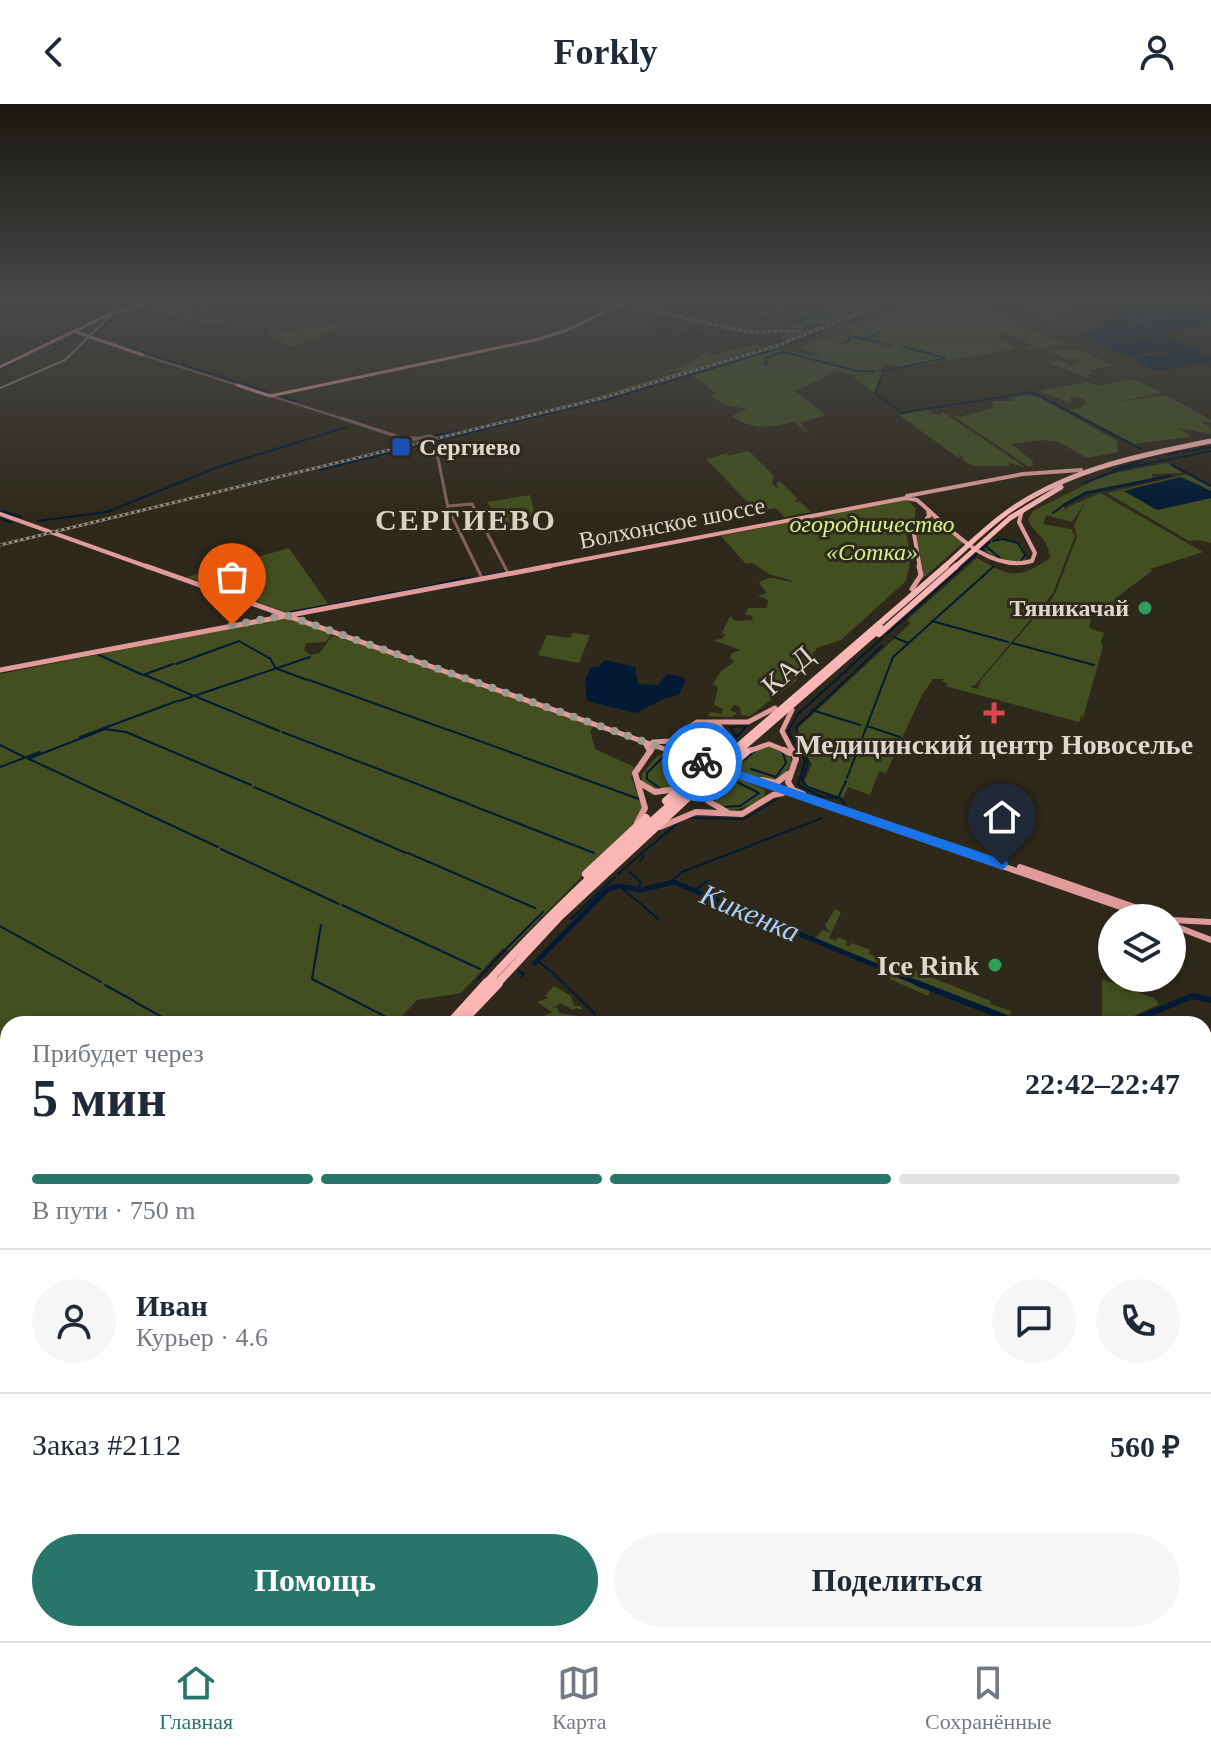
<!DOCTYPE html>
<html lang="ru">
<meta charset="utf-8">
<style>
:root{--surface:#fff;--page:#f6f6f7;--text:#1f2937;--muted:#747a83;--line:#e0e1e3;--accent:#287669}
body{margin:0;font-family:"Times New Roman",serif;background:var(--page);color:var(--text);height:100vh;display:flex;flex-direction:column;font-size:30px;white-space:nowrap}
*{box-sizing:border-box;margin:0}
p{font-size:26px;color:var(--muted)}
.icon{flex:none;width:44px;height:44px;fill:none;stroke:currentColor;stroke-width:2;stroke-linecap:round;stroke-linejoin:round}
.map{position:relative;flex:1;overflow:hidden}
.side{position:absolute;left:0px;top:912px;width:1212px;height:626px;display:flex;flex-direction:column;background:var(--surface);border-radius:24px 24px 0 0;box-shadow:0 4px 12px #0003}
.side>*{flex:none}
.tools{position:absolute;left:1098px;top:800px;display:grid;gap:16px}
.tools a{display:grid;place-items:center;width:88px;height:88px;border-radius:50%;background:var(--surface);box-shadow:0 4px 12px #0003;font-size:40px}
.pin{position:absolute;display:grid;place-items:center;width:68px;height:68px;color:#fff;margin:-82px -34px;border-radius:50% 50% 50% 0;rotate:-45deg;box-shadow:0 0 8px #0007}
.pin .icon{rotate:45deg}
.courier{position:absolute;display:grid;place-items:center;width:80px;height:80px;margin:-40px;border:6px solid #1a73e8;border-radius:50%;background:#fff;color:#222;box-shadow:0 2px 10px #0007}
.headline em{font-style:normal;font-weight:700}
.headline div{display:flex;flex-direction:column-reverse}
.headline{display:flex;align-items:center;justify-content:space-between;height:136px;padding:0 32px}
h1{font-size:52px;font-weight:700;line-height:60px}
.bar{display:grid;grid-template-columns:repeat(4,1fr);gap:12px 8px;align-content:center;height:96px;padding:0 32px}
.bar i{height:10px;border-radius:6px;background:var(--line)}
.bar .on{background:var(--accent)}
.bar p{grid-column:span 4}
.line{display:flex;align-items:center;gap:20px;padding:0 32px;border-top:2px solid var(--line)}
.line div{flex:1}
.round{display:grid;place-items:center;flex:none;width:84px;height:84px;border-radius:42px;background:var(--page)}
.button{display:flex;gap:16px;margin-top:auto;padding:16px 32px}
.button a{flex:1;height:92px;border-radius:48px;background:var(--accent);color:#fff;font-size:32px;font-weight:700;line-height:92px;text-align:center}
.button a+a{background:var(--page);color:var(--text)}
header{display:flex;justify-content:space-between;align-items:center;height:104px;padding:0 32px;background:var(--surface);font-size:36px;font-weight:700}
.menu{display:flex;justify-content:space-around;align-items:center;height:112px;border-top:2px solid var(--line);background:var(--surface);font-size:22px;color:var(--muted)}
.menu a{display:grid;justify-items:center;gap:4px}
.menu .on{color:var(--accent)}
.map>svg:first-child{display:block}
.green{fill:#434f20;fill-rule:evenodd}
.water{fill:#021a34}
.lines{fill:none;stroke-linecap:round;stroke-linejoin:round}
.stream-far1{stroke:#021a34;stroke-width:2}
.stream{stroke:#021a34;stroke-width:3}
.canal{stroke:#021a34;stroke-width:3}
.river-far2{stroke:#021a34;stroke-width:2}
.river-far1{stroke:#021a34;stroke-width:5}
.river{stroke:#021a34;stroke-width:6}
.minor-far1{stroke:#856262;stroke-width:2}
.minor{stroke:#856262;stroke-width:3}
.major-far3{stroke:#e09a9a;stroke-width:3}
.major-far2{stroke:#e09a9a;stroke-width:4}
.major-far1{stroke:#e09a9a;stroke-width:5}
.major{stroke:#e09a9a;stroke-width:6}
.highway-far4{stroke:#fab5b5;stroke-width:5}
.highway-far3{stroke:#fab5b5;stroke-width:6}
.highway-far2{stroke:#fab5b5;stroke-width:8}
.highway-far1{stroke:#fab5b5;stroke-width:10}
.highway{stroke:#fab5b5;stroke-width:12}
.tram{stroke:#969186;stroke-width:2}
.rail-casing{stroke:#969186;stroke-width:3}
.rail{stroke:#2f291b;stroke-width:2;stroke-dasharray:3;stroke-linecap:butt}
.route{fill:#1a73e8}
.done{stroke:#9f9b90;stroke-width:8;stroke-dasharray:0 14.4}
.transit-dot{fill:#1a4fb4;stroke:#2f291b;stroke-width:3}
.leisure-dot{fill:#2e9e5b;stroke:#2f291b;stroke-width:3}
.health-dot{fill:#e0444e;stroke:#2f291b;stroke-width:3}
.labels{text-anchor:middle;stroke-width:6;stroke-linejoin:round;paint-order:stroke}
.far-poi-label{font-size:24px;font-weight:bold;fill:#dcd8cf;stroke:#2f291b;text-anchor:start}
.far-street-label{font-size:24px;fill:#dcd8cf;stroke:#2f291b}
.far-park-label{font-size:24px;font-style:italic;fill:#d6f28d;stroke:#2f291b}
.street-label{font-size:28px;fill:#dcd8cf;stroke:#2f291b}
.poi-label{font-size:28px;font-weight:bold;fill:#dcd8cf;stroke:#2f291b}
.far-district-label{font-size:30px;font-weight:bold;letter-spacing:2px;fill:#dbd3c1;stroke:#2f291b}
.water-label{font-size:30px;font-style:italic;fill:#a3ccf9;stroke:#2f291b}
</style>
<header><svg class="icon" aria-label="back" viewBox="0 0 24 24"><path d="M15 5l-7 7 7 7"/></svg>Forkly<svg class="icon" aria-label="person" viewBox="0 0 24 24"><circle cx="12" cy="8" r="4"/><path d="M4 21q1-7 8-7t8 7"/></svg></header>
<div class="map">
<svg width="1211" height="1537" viewBox="0 0 1211 1537">
<rect width="100%" height="100%" fill="#2f291b"/>
<!-- green -->
<path class="green" d="M156,198H212L208,200L209,206L220,203L208,208L230,216L214,223L195,218L207,216L201,213L190,217L138,203Z
M673,198L873,201L883,198L788,236L779,234L785,232L783,230H796L808,226L791,223L797,221C753,203 705,213 661,201L675,200Z
M917,198L963,204L957,200L943,198H977L985,202H968L996,204L1025,222L1068,240L1027,246L1025,245L1035,241L1021,239L1029,238L1027,232L1018,234L1000,230V237L1021,244L915,262L898,263L886,259L878,268H885L874,289L853,273L877,268L851,271L843,267L834,269L795,287L826,311L800,319L811,331L794,318C769,323 753,327 732,312L747,305L727,301L710,292L716,289L693,272L704,268L676,274L777,243L811,252L822,251L798,244C815,234 833,234 851,227L846,223L903,200L909,202Z
M1003,198H1119L1121,204C1110,206 1106,203 1095,202C1078,200 1066,209 1052,217L1054,221Z
M321,216L339,224L313,235L305,234L304,239L288,243L276,233L265,232L273,225L287,230Z
M754,241L761,243L670,273L595,293L687,265L651,271L681,263L707,248L710,252Z
M1078,245L1114,262L1089,266L1092,269L1086,271L1089,272V274L1049,259L1061,256L1069,261L1066,265L1080,258L1077,256L1080,254H1065L1046,246Z
M1127,276L1138,277L1163,289L1109,299L1166,291L1211,316V319L1200,317L1210,323L1211,330L1178,324L1191,333L1134,340L1070,306L1080,304L1086,299L1083,294L1071,292V299L1039,287L1088,278L1097,282Z
M1027,291L1039,293L1117,337L1118,348L1087,354L1059,338L1041,336L1011,340L1034,358L1031,359L1034,361L1029,363L952,311L960,313L992,304L993,297H1013L1012,294Z
M927,305L933,307L929,309L940,311L943,308L1025,363L1009,359V362H973L963,356V352L957,353L899,311Z
M749,347L774,372L772,380L778,385L777,378H781L797,394L795,398H800L811,408L784,413L776,404L756,407L706,355L728,349L727,352Z
M1167,359L1183,369L1152,370L1153,375L1085,388L1063,400L1067,409L1066,404L1100,389L1203,448L1150,465L1152,467L1117,493L1107,520L1114,495L1108,507L1093,504L1089,524L1104,529L1101,538L1103,543L1082,617V610L1079,618L945,582L948,580L941,577L945,575H933L922,591L886,669L879,667L870,691L848,683L843,694L806,682L804,678L812,660L797,635L798,624L911,519L907,516L977,454C1011,474 1019,475 1050,454C1049,434 1033,429 1028,415L1033,407L1105,371ZM1086,397L1074,421L1077,433L1055,490L1041,511L1035,513L981,576L978,585L970,583L976,580L1053,489L1075,432L1071,425L1043,420L1046,411L1072,418Z
M1187,370L1211,383V387L1181,373L1130,385L1175,402L1211,394V439L1198,436L1189,437L1107,389Z
M530,391L536,414L503,422L487,398Z
M907,395L916,405L914,417L906,428L911,455L906,477L841,536L817,544L796,577L750,612L741,611L740,603L734,601L730,606L737,609L732,613L708,612L710,608L722,610L723,605L714,601L718,583L713,580L721,567L734,558L730,553L732,549L741,546L713,536L722,535L726,531L722,529L730,512L735,517L753,516L752,512L745,510L748,504H767L768,496L758,492L767,489L759,479C773,468 779,479 793,477L769,470L752,459L746,460L721,432Z
M931,408L965,437L921,476L923,467L916,430Z
M1008,435L1022,441L1026,456C1009,462 1000,460 986,448L988,446L982,444L991,436Z
M289,444L328,500L286,508L187,473Z
M287,513L332,529L326,538L306,539L304,546L310,551L320,549L332,532L339,534L333,530L594,622L590,627L595,645L634,663L631,673L643,703L637,717L508,847L503,844L461,889L417,896L395,920H8V1138L0,1144V570Z
M573,529L590,531L579,559L538,551L547,531L570,534Z
M702,621L719,622L729,634L724,645H717L719,649L710,657L705,650L701,653L677,643L681,636Z
M767,642C779,645 791,645 792,659L781,676L767,677L732,664L747,650Z
M669,649L695,658V662L701,661L676,685L657,687L642,677V670L658,651Z
M726,669L765,686L764,692C734,717 686,708 726,669Z
M835,805L841,808L829,834L836,837L838,833L847,837L846,841L850,842L852,839L870,846L869,850L887,857L884,864L815,834L823,826L830,829L825,821Z
M892,858L991,897L990,900L1011,907L1010,912L932,883L923,881L930,886L928,892L890,875L888,869L892,868L889,865Z
M1102,875L1154,894L1159,900L1119,919L1102,920Z
M554,882L571,892L574,902H580L583,906L576,904L573,906L560,899L552,905L557,903L559,909L579,912L581,920L577,917V920H541L542,913L552,908L537,898L549,894L545,892Z
M8,1149V1255L0,1244V1153Z
M1204,1499L1211,1505V1537H742L749,1530H1204Z"/>
<!-- water -->
<path class="water" d="M1168,198H1193L1209,205L1137,217L1115,207Z
M1211,206L1208,222L1164,229L1141,218Z
M1123,212L1135,218L1112,223L1138,219L1161,229L1101,240L1083,230L1101,224L1096,221L1099,216Z
M1164,231L1189,242L1130,253L1105,241Z
M1192,244L1211,252V257L1157,267L1133,255Z
M1181,373L1211,387V394L1157,406L1124,387Z
M605,556L635,563L638,580L658,581L667,570L684,573L685,578L679,591L663,595L636,609L587,597L585,574L590,566L588,564L598,563Z
M0,1261L8,1276V1391L0,1400Z"/>
<g class="lines">
<!-- stream-far1 -->
<path class="stream-far1" d="M776,198L774,200L810,208
M780,198L789,200
M788,198L818,204
M680,200L688,198
M972,201L979,198
M138,202L153,198
M728,204L729,198
M820,204L829,198
M344,207L370,198
M193,208L209,199
M281,210H290
M786,212L796,208
M808,213L811,210
M327,214L342,208
M813,214L827,210
M796,218L820,209
M809,224L821,220
M648,226L667,216
M81,227L88,223
M92,231L117,209
M654,231L676,218
M662,232L685,219
M695,233L708,225
M17,235L44,242
M863,235L879,229
M676,236L698,223
M707,239L726,227
M791,239L821,227
M842,239L850,236L848,232
M59,241L76,231
M123,242L177,259
M54,243L57,242
M784,248L857,267H874
M42,250L62,243
M181,260L252,283
M764,261L767,259L765,254L783,248L780,244
M2,264L17,258
M254,284L267,288
M282,293L296,297
M939,303L1032,288L1141,345
M902,309L937,303
M436,331L464,327
M436,337L620,292L780,244
M1183,348L1211,343
M1168,351L1179,348
M1157,353L1161,356
M1172,361L1211,382
M320,366L430,339
M1113,366L1143,357
M1084,379L1121,365L1211,347
M2,407L21,413
M1053,409L1064,401
M0,414L11,419
M38,417L107,408L218,363L347,323
M993,437L1003,435L1018,439L1025,451L1021,457
M987,443L1000,454
M485,472L504,468
M468,474H476
M438,480L464,474
M400,488L435,481
M374,493L396,488
M356,496L372,493
M335,500L351,497
M291,508L331,501
M934,516L993,463
M932,517L1008,538
M887,530L990,438
M894,533L908,539
M1012,539L1094,561
M99,551L121,561
M270,554L276,565
M176,560L239,537L269,554
M123,562L143,571L173,560
M278,565L307,576
M145,571L164,579
M309,576L521,652
M166,580L194,592
M197,593L279,627
M179,597L310,553
M812,606L860,621
M747,622L736,633L730,623Z
M867,622L900,633
M282,628L469,700
M80,633L177,597
M0,641L24,653
M702,648L683,639L699,626L718,625
M523,653L639,695
M28,655L105,625L126,628L251,681
M29,655L218,743
M744,656L755,647
M706,658L717,648
M0,663L40,648
M751,665L776,673L786,659L783,649
M725,673L741,658
M847,674L893,553L933,517
M254,683L406,749
M661,685L647,675V669L663,653L683,659
M839,694L808,683L802,677L808,658L796,623L882,542
M840,694L822,693L798,681L805,657L788,627L798,610L883,533
M714,697L713,686L723,675
M844,700L839,692L846,677
M471,701L594,749
M722,703L740,702L759,689L737,678
M689,714L744,715L777,695
M221,745L339,800
M408,749L535,804
M641,750L679,718
M629,768L641,778L638,786
M618,770L641,750L644,752L640,757
M670,778L682,768L822,714
M619,782L638,798
M697,785L708,776
M640,799L658,815
M342,801L480,865
M571,815L615,773
M321,821L312,875L398,919
M0,822L101,878
M497,854L543,808
M537,856L550,867
M518,867L524,870L521,874
M552,868L595,910
M478,875L496,855
M105,881L134,897
M135,898L175,920
M599,914L606,920
M591,920L592,915
M1204,1076L1211,1080"/>
<!-- stream -->
<path class="stream" d="M1,1407L8,1399
M110,1530L112,1537"/>
<!-- canal -->
<path class="canal" d="M1064,401L1086,389L1170,372"/>
<!-- river-far2 -->
<path class="river-far2" d="M627,199L670,201
M684,202C715,208 758,198 785,214
M786,215L816,226
M819,227L831,228
M833,228L890,241
M902,309L875,289L884,267L946,254L903,243"/>
<!-- river-far1 -->
<path class="river-far1" d="M535,859L608,785L619,782L641,786L674,778L884,865
M888,867L922,881"/>
<!-- river -->
<path class="river" d="M917,879L1022,920
M1125,920L1192,892L1211,896"/>
<!-- minor-far1 -->
<path class="minor-far1" d="M143,251L237,281
M271,292L347,316"/>
<!-- minor -->
<path class="minor" d="M341,314L399,333L416,334
M399,333L406,337L430,332L434,334L448,404L482,474
M448,402L472,400L508,469"/>
<!-- major-far3 -->
<path class="major-far3" d="M76,228L143,251
M0,263L108,211L146,198
M237,281L270,292L535,236L565,227L625,198"/>
<!-- major-far2 -->
<path class="major-far2" d="M907,392L1023,370L1081,366
M0,410L151,464
M539,464L906,394L917,396C948,422 987,470 1032,457L1035,449L1019,418L1022,407
M920,464L914,430L929,412L928,406"/>
<!-- major-far1 -->
<path class="major-far1" d="M146,462L673,648
M912,485L921,471L919,462
M0,566L550,462
M792,606L782,627L793,648
M718,621L730,634L725,646
M653,638L670,637L697,618H748L775,604
M645,639L650,648
M746,648L769,640L789,648"/>
<!-- major -->
<path class="major" d="M668,646L1152,814
M784,646L790,649
M792,646L796,655L788,678L793,686L803,690
M746,648L751,646
M762,676L776,679L788,670
M713,677L707,688L708,697L727,708
M640,679L655,688L677,685
M637,719L645,704L635,669L651,646
M660,723L696,708L742,710L773,691L783,689
M1020,763L1166,814
M1172,816L1211,818
M1172,821L1211,836"/>
<!-- highway-far4 -->
<path class="highway-far4" d="M943,464C965,445 985,424 1009,407C1069,365 1141,351 1211,337
M954,464L1010,414L1061,383"/>
<!-- highway-far3 -->
<path class="highway-far3" d="M879,530L956,462
M731,648L946,462
M738,648L881,524"/>
<!-- highway-far2 -->
<path class="highway-far2" d="M737,649L740,646
M711,678L746,648
M666,697L704,664
M586,770L646,714
M485,881C561,796 647,721 733,646
M496,881L560,812L712,671"/>
<!-- highway-far1 -->
<path class="highway-far1" d="M450,920L487,879
M459,920L498,879"/>
<!-- highway -->
<path class="highway" d="M0,1422L8,1413
M0,1442L8,1433"/>
<!-- tram -->
<path class="tram" d="M0,284L65,256L112,210L152,198"/>
<defs>
<path id="rail" d="M612,198L748,228L801,227
M0,441L602,294L779,241L886,198"/>
</defs>
<!-- rail casing -->
<use href="#rail" class="rail-casing"/>
<!-- rail -->
<use href="#rail" class="rail"/>
</g>
<!-- sky -->
<linearGradient id="sky" x2="0" y2="1"><stop stop-color="#1a170f"/><stop offset="0.48" stop-color="#47494a"/><stop offset="1" stop-color="#47494a" stop-opacity="0"/></linearGradient>
<rect width="1211" height="413" fill="url(#sky)"/>
<!-- route -->
<path class="route" d="M702,654L1007,757L1008,761L1002,766L997,764L698,661V655Z"/>
<g class="lines">
<!-- done -->
<path class="done" d="M232,521L286,511L702,658"/>
</g>
<!-- markers -->
<rect class="transit-dot" x="391" y="333" width="20" height="20" rx="4"/>
<g class="leisure-dot">
<circle cx="1145" cy="504" r="8"/>
<circle cx="995" cy="861" r="8"/>
</g>
<path class="health-dot" d="M990 597h8v8h8v8h-8v8h-8v-8h-8v-8h8z"/>
<g class="labels">
<!-- far-poi labels -->
<g class="far-poi-label">
<text x="419" y="351">Сергиево</text>
<text x="1129" y="512" text-anchor="end">Тяникачай</text>
</g>
<!-- far-street labels -->
<g class="far-street-label">
<text transform="translate(672 419) rotate(-11)" y="8">Волхонское шоссе</text>
</g>
<!-- far-park labels -->
<g class="far-park-label">
<text x="872" y="428">огородничество<tspan x="872" dy="28">«Сотка»</tspan></text>
</g>
<!-- street labels -->
<g class="street-label">
<text transform="translate(787 566) rotate(-41)" y="10">КАД</text>
</g>
<!-- poi labels -->
<g class="poi-label">
<text x="994" y="650">Медицинский центр Новоселье</text>
<text x="979" y="871" text-anchor="end">Ice Rink</text>
</g>
<!-- far-district labels -->
<g class="far-district-label">
<text x="466" y="426">СЕРГИЕВО</text>
</g>
<!-- water labels -->
<g class="water-label">
<text transform="translate(750 809) rotate(23)" y="10">Кикенка</text>
</g>
</g>
</svg>
<div class="tools">
<a><svg class="icon" aria-label="layers" viewBox="0 0 24 24"><path d="M12 4l9 5-9 5-9-5zM3 14l9 5 9-5"/></svg></a>
</div>
<div class="pin" style="left:232px;top:521px;background:#ea580c"><svg class="icon" aria-label="bag" viewBox="0 0 24 24"><path d="M5 8h14l-1 12H6zM9 8a3 3 0 0 1 6 0"/></svg></div>
<div class="pin" style="left:1002px;top:761px;background:#1f2937"><svg class="icon" aria-label="home" viewBox="0 0 24 24"><path d="M3 11l9-7 9 7M6 9v11h12V9"/></svg></div>
<div class="courier" style="left:702px;top:658px"><svg class="icon" aria-label="bike" viewBox="0 0 24 24"><circle cx="6" cy="16" r="4"/><circle cx="18" cy="16" r="4"/><path d="M6 16l4-8h5l3 8M10 8l3 8H6M13 5h3"/></svg></div>
<section class="side">
<div class="headline"><div><h1>5 мин</h1><p>Прибудет через</p></div><em>22:42–22:47</em></div>
<div class="bar"><i class="on"></i><i class="on"></i><i class="on"></i><i></i><p>В пути · 750 m</p></div>
<div class="line" style="height:144px"><a class="round"><svg class="icon" aria-label="person" viewBox="0 0 24 24"><circle cx="12" cy="8" r="4"/><path d="M4 21q1-7 8-7t8 7"/></svg></a><div><b>Иван</b><p>Курьер · 4.6</p></div><a class="round"><svg class="icon" aria-label="chat" viewBox="0 0 24 24"><path d="M4 5h16v11H9l-5 4z"/></svg></a><a class="round"><svg class="icon" aria-label="phone" viewBox="0 0 24 24"><path d="M5 4h4l2 5-3 2q2 4 5 5l2-3 5 2v4C11 20 4 13 5 4z"/></svg></a></div>
<div class="line" style="height:104px"><div>Заказ #2112</div><b>560 ₽</b></div>
<div class="button"><a>Помощь</a><a>Поделиться</a></div>
</section>
</div>
<nav class="menu">
<a class="on"><svg class="icon" aria-label="home" viewBox="0 0 24 24"><path d="M3 11l9-7 9 7M6 9v11h12V9"/></svg>Главная</a>
<a><svg class="icon" aria-label="map" viewBox="0 0 24 24"><path d="M3 6l6-2 6 2 6-2v14l-6 2-6-2-6 2zM9 4v14M15 6v14"/></svg>Карта</a>
<a><svg class="icon" aria-label="saved" viewBox="0 0 24 24"><path d="M7 4h10v16l-5-4-5 4z"/></svg>Сохранённые</a>
</nav>
